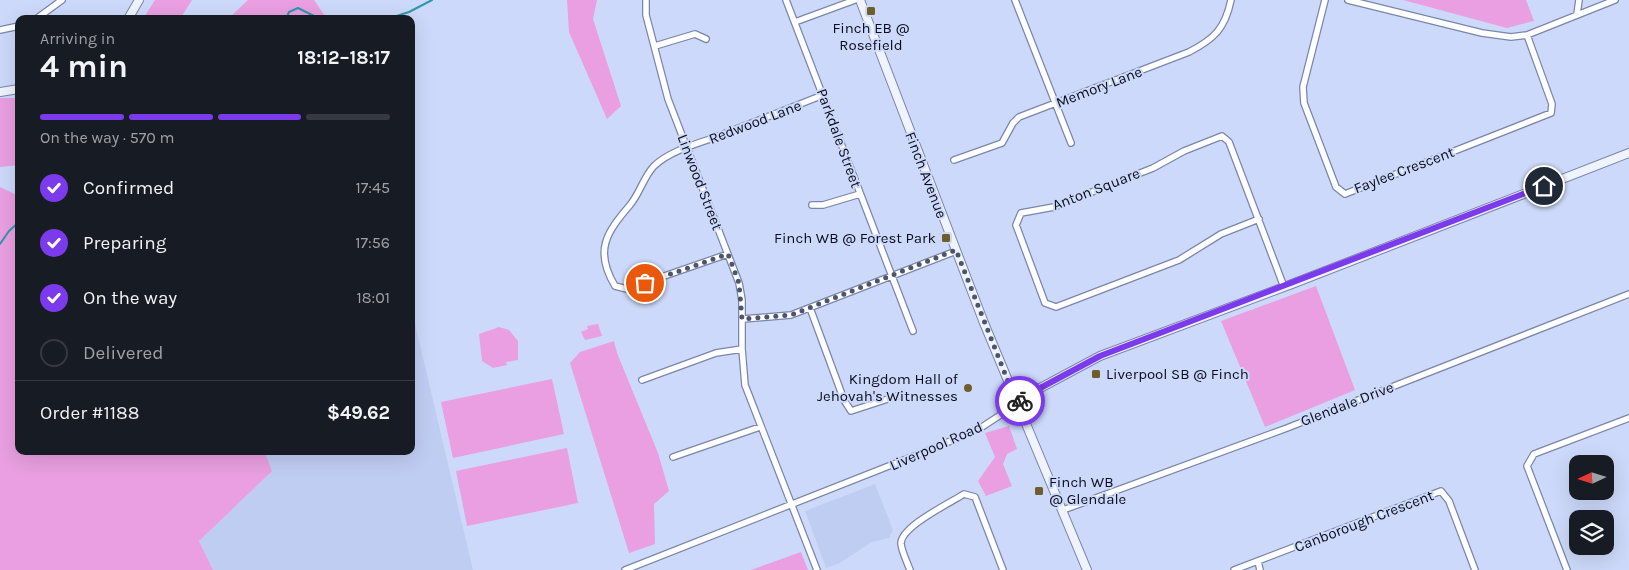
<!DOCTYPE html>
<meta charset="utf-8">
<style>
:root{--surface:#171b24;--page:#20242c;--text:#f1f3f6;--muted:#9ea1a6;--line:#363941;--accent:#7c3aed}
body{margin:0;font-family:Karla,sans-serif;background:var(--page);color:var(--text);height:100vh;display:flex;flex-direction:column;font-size:19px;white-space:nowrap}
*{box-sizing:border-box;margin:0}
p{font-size:16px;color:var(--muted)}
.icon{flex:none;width:28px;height:28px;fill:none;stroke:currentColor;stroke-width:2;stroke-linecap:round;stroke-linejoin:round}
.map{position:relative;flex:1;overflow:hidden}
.details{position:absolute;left:15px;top:15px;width:400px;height:440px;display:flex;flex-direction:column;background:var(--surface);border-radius:10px;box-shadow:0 5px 20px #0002}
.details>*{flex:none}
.needle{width:32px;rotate:266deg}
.buttons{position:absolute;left:1569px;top:455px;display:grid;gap:10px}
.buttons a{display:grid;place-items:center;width:45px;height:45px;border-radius:10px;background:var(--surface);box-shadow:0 5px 20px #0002;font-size:25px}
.pin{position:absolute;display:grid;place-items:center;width:42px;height:42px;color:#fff;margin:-21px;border:2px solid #fff;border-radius:50%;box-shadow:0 1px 5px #0007}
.courier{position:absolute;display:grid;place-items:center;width:50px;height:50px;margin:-25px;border:4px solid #7c3aed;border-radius:50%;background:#fff;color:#222;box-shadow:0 1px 6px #0007}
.overview em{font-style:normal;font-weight:700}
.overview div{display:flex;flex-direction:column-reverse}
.overview{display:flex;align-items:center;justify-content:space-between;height:85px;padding:0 25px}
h1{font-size:32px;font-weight:700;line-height:38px}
.bar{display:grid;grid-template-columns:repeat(4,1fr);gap:8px 5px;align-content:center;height:60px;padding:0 25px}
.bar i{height:6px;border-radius:4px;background:var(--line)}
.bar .selected{background:var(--accent)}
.bar p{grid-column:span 4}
.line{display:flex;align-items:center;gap:12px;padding:0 25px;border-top:1px solid var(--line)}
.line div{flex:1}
ol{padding:0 25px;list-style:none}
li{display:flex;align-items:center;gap:15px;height:55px}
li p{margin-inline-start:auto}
li .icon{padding:5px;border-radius:50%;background:var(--accent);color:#fff;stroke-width:4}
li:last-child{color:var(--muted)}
li i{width:28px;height:28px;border:2px solid var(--line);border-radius:50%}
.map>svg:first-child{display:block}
.built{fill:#c0cdf3}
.green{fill:#e99fe1}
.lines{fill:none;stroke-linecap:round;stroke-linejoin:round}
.stream{stroke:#3096aa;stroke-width:2}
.street-casing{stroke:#7986ab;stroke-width:8}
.secondary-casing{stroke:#7986ab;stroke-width:10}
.street{stroke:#fff;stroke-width:5.5}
.secondary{stroke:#eff3fc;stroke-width:8}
.done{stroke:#4e556a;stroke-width:5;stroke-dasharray:0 9}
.route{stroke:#7c3aed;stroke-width:6}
.poi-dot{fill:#6f5e2c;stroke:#cdd9fa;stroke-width:2}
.labels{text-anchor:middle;stroke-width:4;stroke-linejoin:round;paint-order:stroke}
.poi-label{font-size:15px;fill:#0a0e1c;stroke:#cdd9fa;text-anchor:end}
.street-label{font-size:15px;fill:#0a0e1c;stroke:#cdd9fa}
</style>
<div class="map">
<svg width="1629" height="570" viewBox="0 0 1629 570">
<rect width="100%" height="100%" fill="#cdd9fa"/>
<!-- built -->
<path class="built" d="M412,311L473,570H213L199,541L271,471L264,451H411Z
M875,484L893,530L889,538L872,542L840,563L826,568L805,511Z"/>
<!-- green -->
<path class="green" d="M155,0H192L180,19H143Z
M248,0H314L327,19H228Z
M567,0H597L593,19L621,106L607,119L569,32Z
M1403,0H1526L1534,21L1507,28Z
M0,98H19V165L0,167Z
M0,187L19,196V451H264L272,471L199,541L213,570H0Z
M1316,286L1355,390L1265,427L1221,321Z
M598,324L602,336L585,340L581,332L588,329L587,326Z
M499,327L509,330L518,341V360L506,362L507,365L493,368L482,361L479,334Z
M614,341L617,353L658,453L669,491L654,504L655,544L629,553L570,363L580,352Z
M552,379L564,434L453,458L441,402Z
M1009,426L1017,449L1007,454L1003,464L1012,486L986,496L978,481L995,457L985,433Z
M567,448L578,503L467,526L456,471Z
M801,552L808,570H751Z"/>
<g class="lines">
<!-- stream -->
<path class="stream" d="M286,19L289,12L298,8L320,19
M387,19L409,12L432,0
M0,244L9,231L19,222"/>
<defs>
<path id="street" d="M646,0V15L668,99L739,283L742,300V349L745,385L817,570
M786,0L913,331
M1015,0L1071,143
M1325,0L1303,87L1304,103L1336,187L1345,194L1551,113L1552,104L1527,35
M1348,0L1482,33L1511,37L1527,35L1615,0
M1577,14L1579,0
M36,19L62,0
M795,22L855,0
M0,30L19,26
M655,46L695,34L706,39
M954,160L1002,143L1013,123L1019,117L1189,52C1214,39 1225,29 1231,0
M812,205H823L860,194
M1259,219L1221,234L1179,260L1056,307L1045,303L1016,225L1021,213L1054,207L1153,168L1184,151L1222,136L1229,142L1284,287
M728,254L627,289L615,286C594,251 606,233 630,205C640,193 643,178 654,166C670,151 696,144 716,137C752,123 788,109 823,95
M810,308L844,400L851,411L903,394
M743,319L791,315L956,251
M642,380L716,353L742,349
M673,457L760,427
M1063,510L1287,428L1629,294
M1258,561L1260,570
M625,570L937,447L982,427L1017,404
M910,570C907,562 902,552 901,544C900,527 950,503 964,494L975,497L1003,570
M1234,570L1441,491L1449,501L1475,570
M1567,570L1527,466L1534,454L1629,418"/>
<path id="secondary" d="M860,0L984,323L1087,570
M128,19L139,0
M0,92L19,89
M1017,404L1029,394L1100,356L1292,284L1629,153"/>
</defs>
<!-- street casing -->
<use href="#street" class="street-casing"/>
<!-- secondary casing -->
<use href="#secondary" class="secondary-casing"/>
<!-- street -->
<use href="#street" class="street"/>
<!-- secondary -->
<use href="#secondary" class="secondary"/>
</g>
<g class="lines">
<!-- done -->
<path class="done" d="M645,283L728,254L739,283L742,319L791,315L956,250L1017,404L1020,401"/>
<!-- route -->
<path class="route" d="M1020,401L1029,394L1100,356L1544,186"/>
</g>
<!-- markers -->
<g class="poi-dot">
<rect x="866" y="6" width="10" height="10" rx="2.5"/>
<rect x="941" y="233" width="10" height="10" rx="2.5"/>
<rect x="1091" y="369" width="10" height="10" rx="2.5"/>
<circle cx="968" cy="388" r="5"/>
<rect x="1034" y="486" width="10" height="10" rx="2.5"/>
</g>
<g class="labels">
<!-- poi labels -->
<g class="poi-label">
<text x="871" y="33" text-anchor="middle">Finch EB @<tspan x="871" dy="17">Rosefield</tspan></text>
<text x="936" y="243">Finch WB @ Forest Park</text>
<text x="1106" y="379" text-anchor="start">Liverpool SB @ Finch</text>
<text x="958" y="384">Kingdom Hall of<tspan x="958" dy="17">Jehovah's Witnesses</tspan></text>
<text x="1049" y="487" text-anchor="start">Finch WB<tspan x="1049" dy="17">@ Glendale</tspan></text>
</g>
<!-- street labels -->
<g class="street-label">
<text transform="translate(1099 87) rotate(-21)" y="5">Memory Lane</text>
<text transform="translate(755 122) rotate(-21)" y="5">Redwood Lane</text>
<text transform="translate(839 138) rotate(70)" y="5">Parkdale Street</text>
<text transform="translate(1404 170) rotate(-21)" y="5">Faylee Crescent</text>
<text transform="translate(926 175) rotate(69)" y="5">Finch Avenue</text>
<text transform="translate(700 182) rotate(69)" y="5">Linwood Street</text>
<text transform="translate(1096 189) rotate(-21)" y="5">Anton Square</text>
<text transform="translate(1347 404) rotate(-21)" y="5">Glendale Drive</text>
<text transform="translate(936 446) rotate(-24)" y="5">Liverpool Road</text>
<text transform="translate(1364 521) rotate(-21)" y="5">Canborough Crescent</text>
</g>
</g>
</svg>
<div class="buttons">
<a><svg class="needle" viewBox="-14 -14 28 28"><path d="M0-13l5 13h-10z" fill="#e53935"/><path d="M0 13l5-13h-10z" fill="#9ea1a6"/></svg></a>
<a><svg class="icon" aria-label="layers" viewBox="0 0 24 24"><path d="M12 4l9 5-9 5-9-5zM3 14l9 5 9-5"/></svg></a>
</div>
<div class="pin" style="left:645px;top:283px;background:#ea580c"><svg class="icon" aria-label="bag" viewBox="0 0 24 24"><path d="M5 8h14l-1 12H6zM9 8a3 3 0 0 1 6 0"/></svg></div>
<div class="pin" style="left:1544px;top:186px;background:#1f2937"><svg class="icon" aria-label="home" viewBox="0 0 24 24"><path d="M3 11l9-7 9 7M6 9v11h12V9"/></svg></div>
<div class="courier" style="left:1020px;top:401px"><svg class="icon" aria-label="bike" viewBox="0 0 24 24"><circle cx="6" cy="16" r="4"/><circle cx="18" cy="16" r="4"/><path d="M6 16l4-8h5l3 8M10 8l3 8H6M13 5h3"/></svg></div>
<section class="details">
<div class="overview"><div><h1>4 min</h1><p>Arriving in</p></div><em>18:12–18:17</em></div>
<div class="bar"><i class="selected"></i><i class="selected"></i><i class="selected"></i><i></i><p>On the way · 570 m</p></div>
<ol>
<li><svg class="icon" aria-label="check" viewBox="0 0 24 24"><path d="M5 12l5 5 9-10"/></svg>Confirmed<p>17:45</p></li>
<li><svg class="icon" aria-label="check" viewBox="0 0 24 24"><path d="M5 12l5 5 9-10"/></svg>Preparing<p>17:56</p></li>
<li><svg class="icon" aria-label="check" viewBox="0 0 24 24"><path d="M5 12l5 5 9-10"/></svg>On the way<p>18:01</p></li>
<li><i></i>Delivered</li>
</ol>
<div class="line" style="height:65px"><div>Order #1188</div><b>$49.62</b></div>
</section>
</div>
